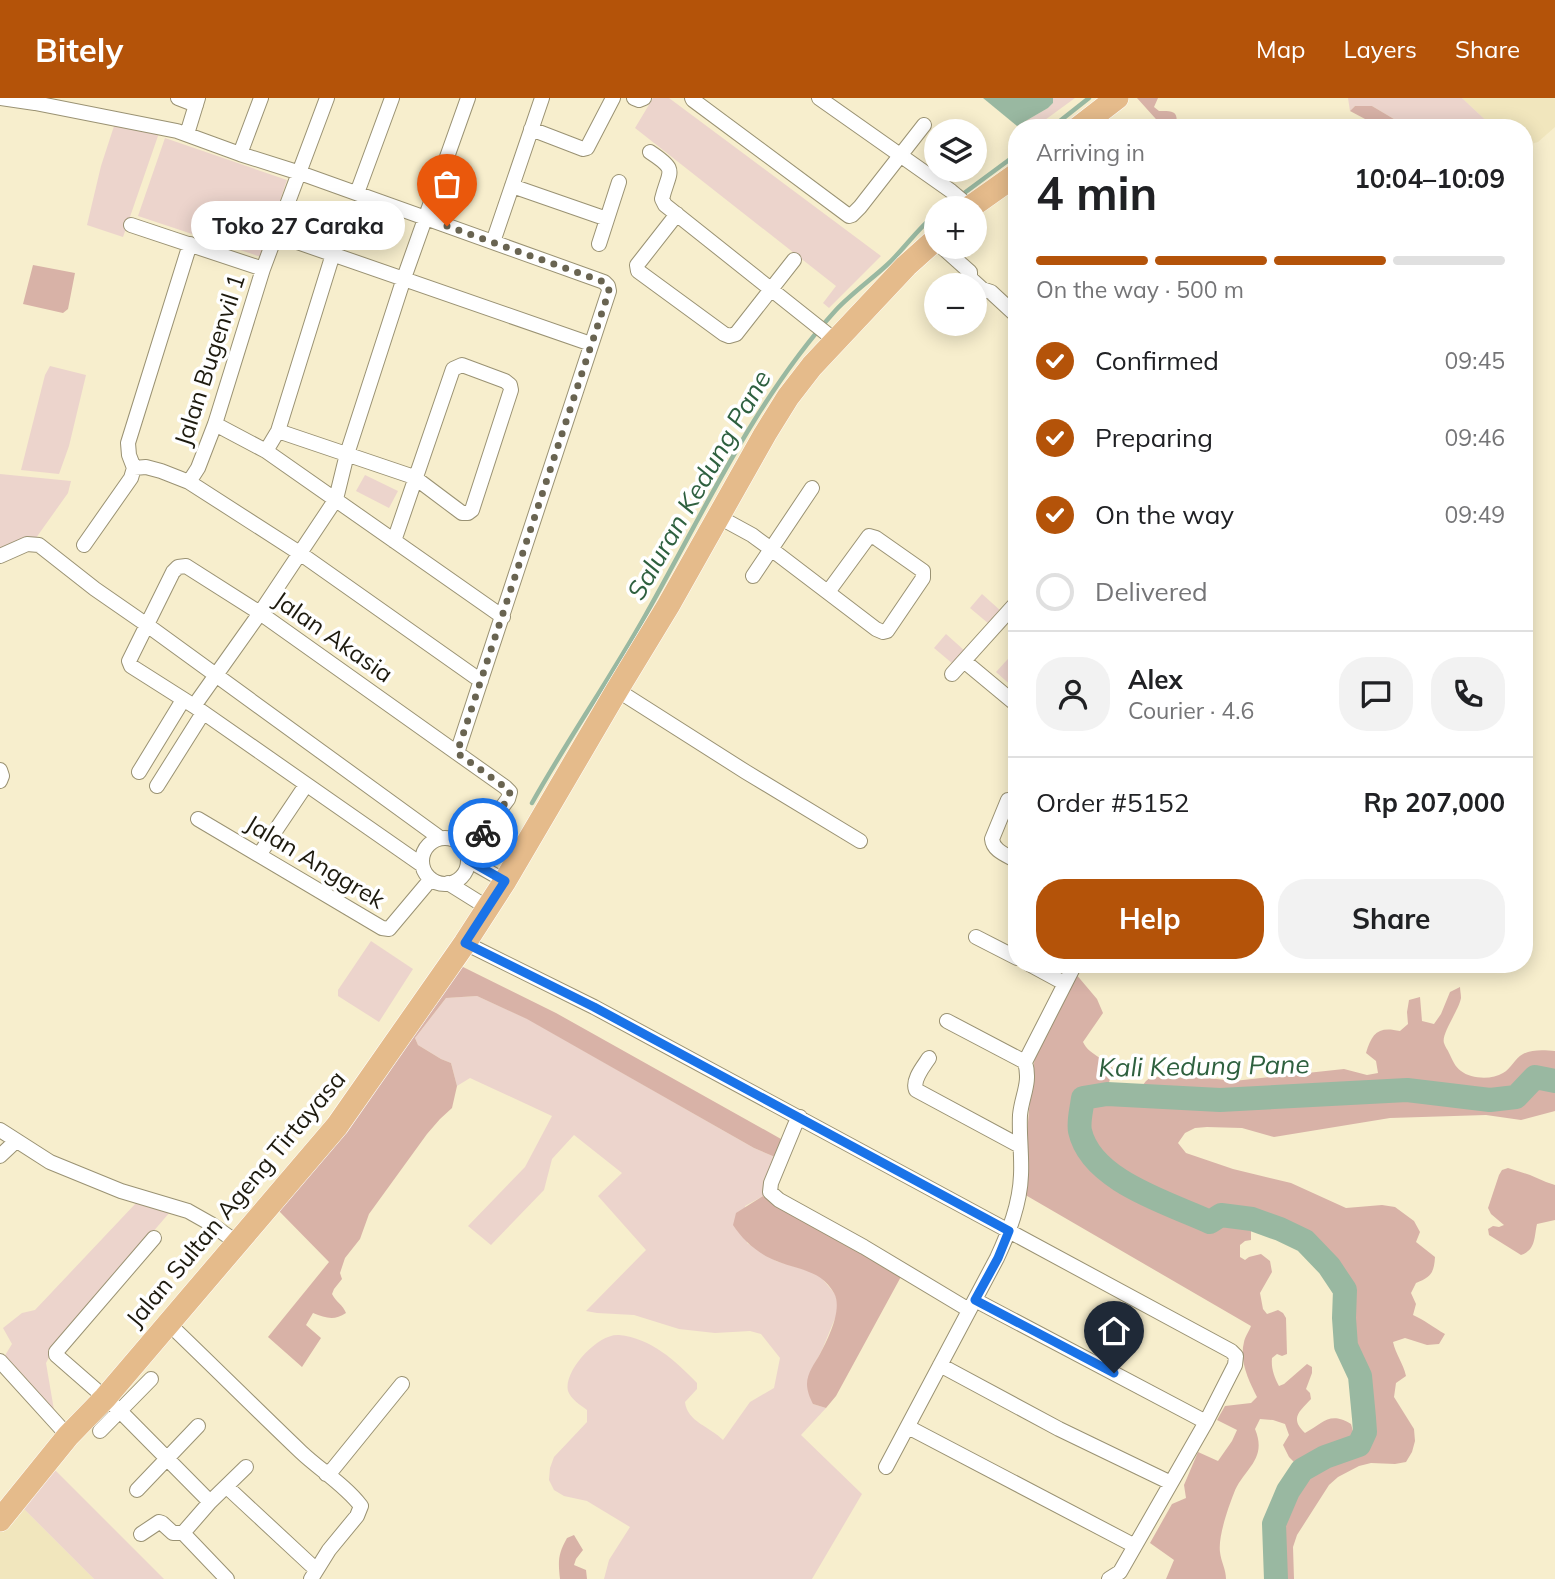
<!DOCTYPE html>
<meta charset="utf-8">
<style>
:root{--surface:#fff;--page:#f2f2f2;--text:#202124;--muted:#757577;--line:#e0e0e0;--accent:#b45309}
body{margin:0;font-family:Mulish,sans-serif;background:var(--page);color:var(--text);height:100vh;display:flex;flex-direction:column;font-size:26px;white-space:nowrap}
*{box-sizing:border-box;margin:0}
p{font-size:23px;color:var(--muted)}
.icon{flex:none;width:38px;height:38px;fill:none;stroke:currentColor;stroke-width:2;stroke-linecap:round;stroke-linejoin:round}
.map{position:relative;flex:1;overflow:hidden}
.sheet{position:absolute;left:1008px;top:21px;width:525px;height:854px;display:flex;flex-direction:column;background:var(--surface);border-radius:28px;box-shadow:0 4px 18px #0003}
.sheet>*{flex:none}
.controls{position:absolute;left:924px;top:21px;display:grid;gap:14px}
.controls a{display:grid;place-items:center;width:63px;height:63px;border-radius:50%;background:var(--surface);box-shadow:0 4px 18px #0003;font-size:35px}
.pin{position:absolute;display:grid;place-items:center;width:60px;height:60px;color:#fff;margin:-72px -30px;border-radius:50% 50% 50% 0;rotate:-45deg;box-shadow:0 0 7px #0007}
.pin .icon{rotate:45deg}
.courier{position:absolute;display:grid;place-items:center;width:70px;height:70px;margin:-35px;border:5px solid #1a73e8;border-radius:50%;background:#fff;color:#222;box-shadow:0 2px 9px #0007}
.bubble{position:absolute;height:49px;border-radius:24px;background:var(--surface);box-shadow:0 4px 18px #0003;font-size:23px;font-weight:700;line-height:49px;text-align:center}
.head em{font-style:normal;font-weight:700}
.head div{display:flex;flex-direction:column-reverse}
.head{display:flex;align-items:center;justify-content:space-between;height:119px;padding:0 28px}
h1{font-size:46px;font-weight:700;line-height:52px}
.bar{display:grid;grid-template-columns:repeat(4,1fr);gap:10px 7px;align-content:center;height:84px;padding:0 28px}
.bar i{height:9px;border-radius:5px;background:var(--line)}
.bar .active{background:var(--accent)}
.bar p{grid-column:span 4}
.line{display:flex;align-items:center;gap:18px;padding:0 28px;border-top:2px solid var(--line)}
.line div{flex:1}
.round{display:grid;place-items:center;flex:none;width:74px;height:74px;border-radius:28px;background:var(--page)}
ol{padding:0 28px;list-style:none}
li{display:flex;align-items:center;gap:21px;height:77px}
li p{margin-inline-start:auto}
li .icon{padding:7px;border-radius:50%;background:var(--accent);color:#fff;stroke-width:4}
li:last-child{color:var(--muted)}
li i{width:38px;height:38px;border:4px solid var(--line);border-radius:50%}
.cta{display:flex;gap:14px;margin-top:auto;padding:14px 28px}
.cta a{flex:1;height:80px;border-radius:28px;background:var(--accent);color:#fff;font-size:28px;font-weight:700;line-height:80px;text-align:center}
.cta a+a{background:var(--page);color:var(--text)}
header{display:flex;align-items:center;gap:42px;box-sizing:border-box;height:98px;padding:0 35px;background:var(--accent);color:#fff}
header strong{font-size:33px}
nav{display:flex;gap:38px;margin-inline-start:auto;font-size:24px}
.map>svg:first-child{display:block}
.built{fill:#f1e6bd}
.green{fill:#ecd4cc}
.forest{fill:#d8b2a7}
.water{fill:#99b8a1}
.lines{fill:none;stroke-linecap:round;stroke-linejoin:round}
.stream{stroke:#99b8a1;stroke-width:4.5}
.river{stroke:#99b8a1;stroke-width:24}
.minor-casing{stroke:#9a9273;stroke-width:16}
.primary-casing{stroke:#fff;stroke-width:24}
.minor{stroke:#fff;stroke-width:14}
.primary{stroke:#e5bb8b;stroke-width:23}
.done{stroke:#696451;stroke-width:7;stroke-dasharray:0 12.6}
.route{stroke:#1a73e8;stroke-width:9}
.labels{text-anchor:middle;stroke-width:7;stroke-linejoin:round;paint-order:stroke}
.street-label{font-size:24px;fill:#1d1a0e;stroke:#fff}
.water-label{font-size:26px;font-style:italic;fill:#2e603f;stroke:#fff}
</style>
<header>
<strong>Bitely</strong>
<nav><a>Map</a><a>Layers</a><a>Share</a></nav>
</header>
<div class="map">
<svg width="1555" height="1481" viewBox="0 0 1555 1481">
<rect width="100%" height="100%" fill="#f7eecd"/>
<!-- built -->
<path class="built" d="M1462,0H1555V29L1538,44L1524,48V30H1494Z
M19,1406L94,1481H0V1429Z"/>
<!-- green -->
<path class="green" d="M653,0H669L881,158L829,210L823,205L836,188L635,30Z
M1053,0H1075L1034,30H1019L1017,28L1048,10L1053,5Z
M1348,0H1462L1494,30H1409L1372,8H1355L1350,13Z
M115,25L159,35L123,139L87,127L101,68Z
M165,40L287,82L261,159L138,118Z
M50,268L86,277L69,348L59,376L21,372L45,277Z
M0,376L71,383L68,395L36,440L0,452Z
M365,377L398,393L389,410L356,393Z
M982,496L1001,513L989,526L970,510Z
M946,536L965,553L953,566L934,550Z
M1017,551V588L1015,591L996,574Z
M371,843L413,871L379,924L338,898V892Z
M477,898L528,921L754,1050L775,1059L763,1098L745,1108L747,1145L776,1163L809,1173L820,1178L835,1196L838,1207L836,1218L822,1252L811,1273L813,1306L826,1310L801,1337L862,1396L812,1481H604L609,1462L630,1429L587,1403L564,1398L554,1392L549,1382L550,1370L554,1359L587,1324V1312C580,1307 571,1301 568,1293C563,1273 598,1235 619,1237C651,1240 676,1263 697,1285V1291L685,1304C687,1324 711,1329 723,1342L750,1304L774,1290L780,1260L761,1236L750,1233L715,1235L679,1231L634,1217L597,1215L586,1213L646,1152L598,1098L622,1075L574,1037L552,1061L544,1092L491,1147L468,1128L525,1069L552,1018L470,980L457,988L451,965L441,961L418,947L415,940L446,900Z
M137,1104L170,1114L55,1248L46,1265L54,1312L4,1259L12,1246L3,1230L22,1215L35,1212Z
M52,1369L164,1481H94L19,1406Z"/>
<!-- forest -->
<path class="forest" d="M1137,0H1158L1154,9L1159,13C1173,13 1179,12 1176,30H1164Z
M1355,8H1372L1409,30H1382L1350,13Z
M33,167L75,175L68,211L63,215L23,206Z
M457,866L556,915L781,1041L775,1059L754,1050L527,921L477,898L446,900L415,940L418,947L441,961L451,965L457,988L452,1010L440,1021L427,1036L369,1116L360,1141L345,1160L340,1175L342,1181L334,1191L332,1196C336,1204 343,1207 346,1215C334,1223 326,1220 313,1215L306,1227L321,1240L302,1269L268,1239L329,1164L279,1113Z
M1075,875L1097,901L1103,915L1083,944C1089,957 1105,960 1113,971L1107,991L1079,996C1077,1008 1073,1023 1075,1034C1077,1041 1081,1053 1085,1059C1109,1093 1173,1112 1210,1130L1222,1122L1251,1126V1142L1245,1143L1240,1147V1159L1245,1162L1249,1159L1261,1156L1270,1163L1272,1174L1260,1195L1263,1211L1267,1216L1278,1212L1283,1215L1286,1220L1287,1256L1282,1258L1277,1256L1272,1260C1271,1270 1274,1279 1279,1288L1284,1286L1307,1266L1312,1269V1275L1306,1291L1310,1295L1311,1301C1300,1313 1289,1320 1305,1335C1324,1325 1329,1313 1351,1326L1356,1344L1324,1355L1299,1369L1289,1359L1283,1347L1289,1337L1285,1326L1273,1322L1260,1321L1255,1331C1268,1362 1243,1371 1234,1395C1228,1410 1218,1439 1220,1454C1221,1464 1226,1471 1226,1481H1166L1174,1462L1150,1445L1172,1406L1186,1400L1184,1387L1198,1354L1218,1363L1232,1343L1237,1332L1217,1322L1225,1308L1251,1305L1257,1299C1249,1283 1239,1263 1244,1244C1245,1239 1249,1233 1251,1228L1022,1095L1032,977L1038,942Z
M1460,889C1460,892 1461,896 1461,900C1459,912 1441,936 1444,945C1445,949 1448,952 1449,955C1452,961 1455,969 1461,973C1471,981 1492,982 1503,975C1511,971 1514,961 1523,956C1532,951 1545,952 1555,953V978L1533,974L1513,994L1490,997L1407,987L1220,997L1139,992L1146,983L1152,978L1164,980L1199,979L1234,983L1344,971L1367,977L1378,975L1376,963L1366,955C1372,935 1378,928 1400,933L1408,926L1407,914L1409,902L1420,899L1422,923L1434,926L1441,916L1450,894Z
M1537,984L1555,988V1013L1521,1022L1486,1017L1390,1020L1274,1039L1242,1030L1207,1029L1195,1030L1185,1035L1178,1045L1186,1055L1233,1071L1291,1085L1346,1110L1382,1107L1395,1109L1414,1123L1420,1134L1416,1144L1435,1159C1434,1175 1431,1179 1416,1185L1411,1195L1416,1206L1413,1217C1424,1222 1433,1229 1445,1236L1439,1246L1427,1247L1405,1240L1393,1244C1396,1257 1403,1265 1406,1278L1396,1285L1394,1299L1414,1331L1415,1343L1412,1354L1406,1364L1395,1366L1371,1365L1359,1368L1338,1379L1329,1387L1297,1437L1293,1449L1294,1481H1281L1279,1426L1292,1396L1306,1376L1328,1364L1363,1351L1370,1336L1369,1319L1364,1277L1351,1247L1349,1220L1350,1190L1333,1165L1308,1140L1282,1126L1253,1117L1220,1112L1210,1119C1172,1101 1092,1078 1085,1032C1083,1024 1087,1013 1088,1005L1108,1001L1220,1007L1407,997L1490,1007L1518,1003Z
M1508,1070L1530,1077L1546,1084L1555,1087V1122L1537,1126C1534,1139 1536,1152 1521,1157L1489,1137L1488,1131L1493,1128L1499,1129L1504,1127L1491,1116L1488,1110L1499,1077L1502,1072Z
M763,1098L903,1175L836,1298L826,1310L813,1306C810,1300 807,1293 807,1286C807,1275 815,1265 820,1256C828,1241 843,1211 834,1195C822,1173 800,1172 779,1164C760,1157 744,1144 733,1127L736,1115Z
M574,1437L583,1452L576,1461L574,1467L586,1472L587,1481H560C558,1463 558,1456 567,1440Z"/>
<!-- water -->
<path class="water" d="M983,0H1053V5L1048,10L1017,28Z"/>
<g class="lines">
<!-- stream -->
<path class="stream" d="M1051,30L1089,0
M944,110L1017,56
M532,705C568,641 609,582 645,518C704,414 755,301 836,212C852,195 872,181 888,166C905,150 918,130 936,116"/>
<!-- river -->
<path class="river" d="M1276,1481L1274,1426L1288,1393L1302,1372L1325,1359L1359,1347L1365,1334L1364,1320L1360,1278L1346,1248L1344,1220L1345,1192L1329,1168L1305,1143L1280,1131L1252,1121L1221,1117L1210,1124C1169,1105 1091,1083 1080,1033C1078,1023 1082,1010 1083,1000L1107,996L1220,1002L1407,992L1490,1002L1516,999L1535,979L1555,983"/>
<defs>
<path id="minor" d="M1,0L35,5L177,33L240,56L300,75L604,184L608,188L609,193L457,655L505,689L510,694L508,701L467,757
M178,0L196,7
M634,0L639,2L644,0
M692,0L693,2L849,118L852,117L860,109L924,27
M819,0L951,93L970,109
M531,31L583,51L587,50L613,0
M187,36L198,0
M650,54C679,73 669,72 662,101L665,107L836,243
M240,56L261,0
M512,88L607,121
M357,95L392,0
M677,116L641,162L637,167L638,173L724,236L729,238L736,236L794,162
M131,127L263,171
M277,137L591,246
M493,144L542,0
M599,146L619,84
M942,149L970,174V180L982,191L991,194L1017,218
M215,326L266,353L503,519
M278,333L414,379L462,415H468L472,412L511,292L510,287L505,283L462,267L453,271L394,443
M266,353L278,333L333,156
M134,370L146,369L161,373L189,384L301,456L481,583
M189,384L198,370L215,326L263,171L327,0
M719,419L752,437L771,451L876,531L883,534L887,533L923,480V473L876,440L869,438L828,494
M84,447L131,380L134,370L129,357L128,345L190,146
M0,458L27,446L39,447L95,491L147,527L440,740
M753,478L812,390
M964,563L1017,607
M952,576L1017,504
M617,592L746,674L860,743
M194,608L260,515L336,401L347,356L404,180L468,0
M0,672L2,678L0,683
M139,674L183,602
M157,688L203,615
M1008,702L992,741C993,753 1007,757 1017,763
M198,721L382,830L389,831L431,781
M422 763a23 23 0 1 1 46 0a23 23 0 1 1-46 0Z
M259,757L306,687
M468,762L505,783
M422,767L194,608L131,568L129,563L173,474L178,469L186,468L260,515L457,655
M448,785L488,810
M976,839L1017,860
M465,845L594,909L1231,1253L1236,1258L1235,1267L1206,1324L1120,1474L1109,1481
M1029,866L1064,885
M947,923L1025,964
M929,960C923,969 912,982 916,992L1020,1048
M800,1019L795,1027L771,1085L770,1094L779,1102L864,1149L969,1212
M0,1032L50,1064L121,1093L188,1113L211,1126L236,1144
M0,1058L16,1043
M154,1140L56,1254V1257L119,1312L210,1404
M975,1202L1206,1324
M168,1225C213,1268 256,1311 301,1354C320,1372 345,1387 361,1408L357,1418L329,1452L311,1481
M0,1263L68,1338
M940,1267L1059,1331L1171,1385
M908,1329L1135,1448
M100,1333L151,1281
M886,1369L997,1160C1009,1134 1020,1106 1021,1077C1022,1057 1019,1037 1020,1017C1022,997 1031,985 1025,964L1075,866
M326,1376L333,1371L402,1286
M227,1389L311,1467
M137,1392L198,1328
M183,1435L210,1404L246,1369
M141,1436L159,1424L162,1425L173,1435H183L227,1481"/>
<path id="primary" d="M1078,30L1117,0
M969,110L1017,76
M0,1422L68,1338L105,1300L337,1028L465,845L505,783L617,592L668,508L765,336L788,299L812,268L906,168L936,141"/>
</defs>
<!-- minor casing -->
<use href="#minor" class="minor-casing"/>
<!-- primary casing -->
<use href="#primary" class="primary-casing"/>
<!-- minor -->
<use href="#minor" class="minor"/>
<!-- primary -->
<use href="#primary" class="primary"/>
</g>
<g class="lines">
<!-- done -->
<path class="done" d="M447,128L604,184L608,188L609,193L457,655L505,689L510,694L508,701L483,735"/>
<!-- route -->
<path class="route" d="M483,735L467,757L468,762L505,783L465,845L594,909L1009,1133L998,1160L975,1202L1114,1275"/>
</g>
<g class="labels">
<!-- street labels -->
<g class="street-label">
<text transform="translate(210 262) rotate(-72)" y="8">Jalan Bugenvil 1</text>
<text transform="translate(333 539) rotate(35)" y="8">Jalan Akasia</text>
<text transform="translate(315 764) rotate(31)" y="8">Jalan Anggrek</text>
<text transform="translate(236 1101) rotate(-50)" y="8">Jalan Sultan Ageng Tirtayasa</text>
</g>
<!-- water labels -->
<g class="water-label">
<text transform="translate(699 387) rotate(-60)" y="9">Saluran Kedung Pane</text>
<text transform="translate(1204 968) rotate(-1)" y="9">Kali Kedung Pane</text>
</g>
</g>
</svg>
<div class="controls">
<a><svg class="icon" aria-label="layers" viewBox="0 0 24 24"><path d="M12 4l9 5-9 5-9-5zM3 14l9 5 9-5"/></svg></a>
<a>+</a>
<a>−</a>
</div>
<div class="pin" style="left:447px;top:128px;background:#ea580c"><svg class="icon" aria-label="bag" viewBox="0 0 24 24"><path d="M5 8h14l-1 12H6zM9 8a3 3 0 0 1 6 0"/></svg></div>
<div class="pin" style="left:1114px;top:1275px;background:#1f2937"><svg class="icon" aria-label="home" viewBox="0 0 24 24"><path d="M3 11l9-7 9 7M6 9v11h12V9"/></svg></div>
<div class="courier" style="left:483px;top:735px"><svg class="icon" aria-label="bike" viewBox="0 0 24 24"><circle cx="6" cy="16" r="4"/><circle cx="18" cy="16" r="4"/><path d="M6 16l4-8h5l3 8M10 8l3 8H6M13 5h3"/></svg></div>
<div class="bubble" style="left:191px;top:103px;width:214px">Toko 27 Caraka</div>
<section class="sheet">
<div class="head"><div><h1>4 min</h1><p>Arriving in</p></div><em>10:04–10:09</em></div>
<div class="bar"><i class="active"></i><i class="active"></i><i class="active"></i><i></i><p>On the way · 500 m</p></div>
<ol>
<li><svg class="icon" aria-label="check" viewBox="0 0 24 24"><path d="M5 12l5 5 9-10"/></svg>Confirmed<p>09:45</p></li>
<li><svg class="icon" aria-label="check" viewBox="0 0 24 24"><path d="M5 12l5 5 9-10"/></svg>Preparing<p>09:46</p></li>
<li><svg class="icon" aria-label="check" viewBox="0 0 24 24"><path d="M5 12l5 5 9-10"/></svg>On the way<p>09:49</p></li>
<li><i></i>Delivered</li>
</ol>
<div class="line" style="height:126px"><a class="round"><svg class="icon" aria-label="person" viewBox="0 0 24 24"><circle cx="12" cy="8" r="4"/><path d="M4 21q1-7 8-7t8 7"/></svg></a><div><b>Alex</b><p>Courier · 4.6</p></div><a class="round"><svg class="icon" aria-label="chat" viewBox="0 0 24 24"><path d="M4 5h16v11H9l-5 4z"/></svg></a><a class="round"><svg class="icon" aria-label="phone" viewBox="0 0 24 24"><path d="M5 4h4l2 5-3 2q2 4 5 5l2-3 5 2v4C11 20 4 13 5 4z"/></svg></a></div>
<div class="line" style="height:91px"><div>Order #5152</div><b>Rp 207,000</b></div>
<div class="cta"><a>Help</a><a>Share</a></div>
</section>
</div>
